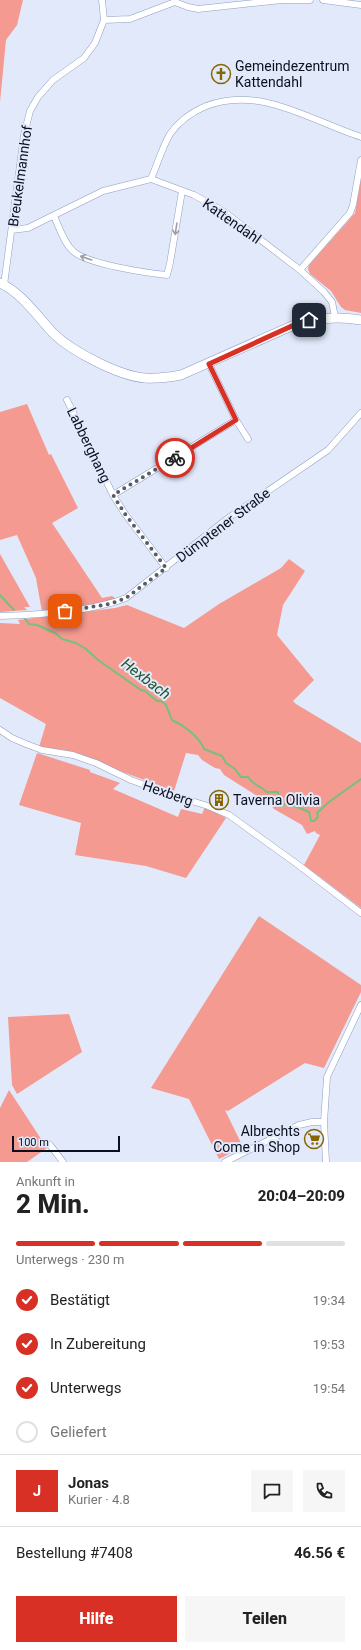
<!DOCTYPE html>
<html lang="de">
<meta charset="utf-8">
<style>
:root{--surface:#fff;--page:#f6f6f6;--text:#222;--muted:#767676;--line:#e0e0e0;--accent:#d93025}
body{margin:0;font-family:Roboto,sans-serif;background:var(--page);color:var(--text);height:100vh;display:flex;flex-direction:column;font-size:15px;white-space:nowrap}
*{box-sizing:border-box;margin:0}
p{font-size:13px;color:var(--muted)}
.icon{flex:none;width:22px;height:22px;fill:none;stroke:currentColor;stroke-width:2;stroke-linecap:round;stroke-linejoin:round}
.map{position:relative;height:1162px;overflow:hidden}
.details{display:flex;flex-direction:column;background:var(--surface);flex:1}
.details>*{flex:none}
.scale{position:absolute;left:12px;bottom:10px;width:108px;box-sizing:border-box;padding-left:4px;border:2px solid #0a101d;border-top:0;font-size:11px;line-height:14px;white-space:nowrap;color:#0a101d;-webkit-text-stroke:3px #e2e9fa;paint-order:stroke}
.pin{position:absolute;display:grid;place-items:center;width:34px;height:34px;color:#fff;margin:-17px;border-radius:8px;box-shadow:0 2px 6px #0006}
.courier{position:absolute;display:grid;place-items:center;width:40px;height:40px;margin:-20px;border:3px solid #d93025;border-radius:50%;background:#fff;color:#222;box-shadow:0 1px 5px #0007}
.head em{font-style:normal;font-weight:800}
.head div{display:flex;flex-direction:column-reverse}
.head{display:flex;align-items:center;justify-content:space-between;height:68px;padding:0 16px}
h1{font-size:26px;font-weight:800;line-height:30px}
.bar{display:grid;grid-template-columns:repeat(4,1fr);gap:6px 4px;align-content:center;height:48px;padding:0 16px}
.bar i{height:5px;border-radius:3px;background:var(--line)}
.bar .active{background:var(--accent)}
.bar p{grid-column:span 4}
.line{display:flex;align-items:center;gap:10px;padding:0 16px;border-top:1px solid var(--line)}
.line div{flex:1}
.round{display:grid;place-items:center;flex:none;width:42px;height:42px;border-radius:0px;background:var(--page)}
ol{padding:0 16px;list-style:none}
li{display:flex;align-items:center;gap:12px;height:44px}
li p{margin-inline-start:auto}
li .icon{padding:4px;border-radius:50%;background:var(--accent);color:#fff;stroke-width:4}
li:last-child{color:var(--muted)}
li i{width:22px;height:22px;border:2px solid var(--line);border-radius:50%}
.button{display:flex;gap:8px;margin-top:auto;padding:8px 16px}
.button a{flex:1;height:46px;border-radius:0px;background:var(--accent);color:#fff;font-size:16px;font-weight:800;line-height:46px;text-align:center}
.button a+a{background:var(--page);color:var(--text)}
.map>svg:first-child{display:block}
.green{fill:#f49a90}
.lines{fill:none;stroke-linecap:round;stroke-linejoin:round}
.stream{stroke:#75c07d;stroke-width:2}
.street-casing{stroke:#8d9ec4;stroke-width:7}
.secondary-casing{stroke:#8d9ec4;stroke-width:10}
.street{stroke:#fff;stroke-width:6}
.secondary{stroke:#fff;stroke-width:9}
.oneway{stroke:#9d9fa5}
.done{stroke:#565c6a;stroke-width:4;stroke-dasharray:0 7.2}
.route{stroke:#d93025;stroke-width:5}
.labels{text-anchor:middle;stroke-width:4;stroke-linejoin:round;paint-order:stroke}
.poi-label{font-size:14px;fill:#0a101d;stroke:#e2e9fa;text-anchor:start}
.street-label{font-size:14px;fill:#0a101d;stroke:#e2e9fa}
.water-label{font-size:15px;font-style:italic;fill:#205427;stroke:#e2e9fa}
</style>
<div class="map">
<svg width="361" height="1162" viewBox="0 0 361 1162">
<rect width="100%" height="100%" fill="#e2e9fa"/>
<!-- green -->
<path class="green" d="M0,0H23L17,25L6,40L0,102Z
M361,179V313L345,310L341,307L331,291L310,274L308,269L309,265L355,213Z
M27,404L49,455L51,454L78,508L52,523L102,598L112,596L118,600L97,605L42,612L36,578L17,535L0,540V412Z
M0,554L30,607H24L27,610L0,612Z
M289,559L305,571L283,605L277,635L314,680L293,701L296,704L361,743V908L304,865L320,835L316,833L315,831L307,834L302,825L274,809L270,804L224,775L220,769L215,768L202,760L198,755L186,753L174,791L120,771L96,760L62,750L39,747L46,724L0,698V623L20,624L18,620L115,608L127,605L184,628L219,604L281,568Z
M37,753L90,770V772L120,783L113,789L178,817L181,809L202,814L205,807L226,818L186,878L146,866L75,855L81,823L19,805Z
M259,916L361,985V992L324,1068L305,1063L228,1111L225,1110L243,1147L219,1159L189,1099L151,1088Z
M69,1014L82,1052L17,1094L12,1085L8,1017Z
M9,1090L47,1148L27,1162H0V1108Z"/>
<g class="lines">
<!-- stream -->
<path class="stream" d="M0,595L14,610
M25,619L29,624L37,625L55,633L62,639L76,643L86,649L98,660L141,690L145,691L157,701H161L166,705L172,720C183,725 199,736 204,749L222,756L226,763L235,769L241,777H248C254,786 260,785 267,792H278L279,803L282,806L288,803L309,812L311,821H314L318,817L317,813L329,802L361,779"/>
<defs>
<path id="street" d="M323,0L361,5
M104,20L130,19L175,2L188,7L198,9L282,0H310
M151,179C157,165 162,148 170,134C179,121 192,112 206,106C260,85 311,121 361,137
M54,216C59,227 64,243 73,251C86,264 147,273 167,275L170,263L182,191
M12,230L28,228L103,191L151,179L194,195L223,211L300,270L324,292L332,302L335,317
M300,270L350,213L353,205L361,160
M4,285L24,135L30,111L38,97L53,80L84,58L95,43L104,20L102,0
M67,400L113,495L125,514L166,568
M236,420L248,439
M113,495L236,420L209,364
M0,616C38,615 90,612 126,598L227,519L328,450L361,413
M0,730L12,738L26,744L42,750L73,755L96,763L131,780L175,796L208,806L229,815L297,864L361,913
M50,1145L63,1162
M225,1162L299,1125L312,1122H324
M326,1162L324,1122L327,1077L361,1005"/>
<path id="secondary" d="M0,283C22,293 37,316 53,333C71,351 119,376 145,378C157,379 170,377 181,375L294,325C316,318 338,316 361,320"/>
</defs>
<!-- street casing -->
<use href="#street" class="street-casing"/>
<!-- secondary casing -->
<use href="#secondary" class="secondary-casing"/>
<!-- street -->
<use href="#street" class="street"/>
<!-- secondary -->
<use href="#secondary" class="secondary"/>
</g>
<!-- one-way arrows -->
<defs><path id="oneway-shaft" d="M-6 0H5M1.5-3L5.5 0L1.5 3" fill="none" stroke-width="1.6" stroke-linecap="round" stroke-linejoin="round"/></defs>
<g class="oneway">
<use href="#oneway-shaft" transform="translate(176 229) rotate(99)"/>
<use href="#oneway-shaft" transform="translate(86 258) rotate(-161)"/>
</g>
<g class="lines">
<!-- done -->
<path class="done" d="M65,611L110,604L126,598L166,568L125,514L113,495L175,458"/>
<!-- route -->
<path class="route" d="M175,458L236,420L209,364L294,325L309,320"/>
</g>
<!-- icons -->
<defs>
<symbol id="church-ring" viewBox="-11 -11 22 22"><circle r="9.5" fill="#e2e9fa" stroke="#866600" stroke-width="1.5"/><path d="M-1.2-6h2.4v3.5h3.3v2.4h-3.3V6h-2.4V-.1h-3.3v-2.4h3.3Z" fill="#866600"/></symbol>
<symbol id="building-ring" viewBox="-11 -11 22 22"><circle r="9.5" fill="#e2e9fa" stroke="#866600" stroke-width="1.5"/><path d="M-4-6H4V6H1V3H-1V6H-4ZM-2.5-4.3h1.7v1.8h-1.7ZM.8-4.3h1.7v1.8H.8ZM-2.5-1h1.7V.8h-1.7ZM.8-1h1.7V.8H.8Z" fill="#866600"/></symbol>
<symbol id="supermarket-ring" viewBox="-11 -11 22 22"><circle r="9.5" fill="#e2e9fa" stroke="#866600" stroke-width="1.5"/><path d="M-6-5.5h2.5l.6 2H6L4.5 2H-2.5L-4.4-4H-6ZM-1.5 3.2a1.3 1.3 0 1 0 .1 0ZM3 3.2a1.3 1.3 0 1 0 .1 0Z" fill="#866600"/></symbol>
</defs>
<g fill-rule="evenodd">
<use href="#church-ring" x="210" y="63" width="22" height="22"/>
<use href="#building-ring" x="208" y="789" width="22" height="22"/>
<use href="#supermarket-ring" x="303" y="1128" width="22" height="22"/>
</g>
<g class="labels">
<!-- poi labels -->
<g class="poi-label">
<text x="235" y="71">Gemeindezentrum<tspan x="235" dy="16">Kattendahl</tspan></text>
<text x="233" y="805">Taverna Olivia</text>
<text x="300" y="1136" text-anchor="end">Albrechts<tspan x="300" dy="16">Come in Shop</tspan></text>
</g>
<!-- street labels -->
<g class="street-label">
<text transform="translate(20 176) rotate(-82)" y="5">Breukelmannhof</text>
<text transform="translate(232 221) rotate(35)" y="5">Kattendahl</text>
<text transform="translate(89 445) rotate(64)" y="5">Labberghang</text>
<text transform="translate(223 525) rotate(-37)" y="5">Dümptener Straße</text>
<text transform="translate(168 793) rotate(19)" y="5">Hexberg</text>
</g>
<!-- water labels -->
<g class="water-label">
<text transform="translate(146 679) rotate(37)" y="5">Hexbach</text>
</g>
</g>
</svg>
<div class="scale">100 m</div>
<div class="pin" style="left:65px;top:611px;background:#ea580c"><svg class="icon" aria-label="bag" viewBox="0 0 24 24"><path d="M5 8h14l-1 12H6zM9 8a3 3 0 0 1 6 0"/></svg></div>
<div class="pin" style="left:309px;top:320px;background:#1f2937"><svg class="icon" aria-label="home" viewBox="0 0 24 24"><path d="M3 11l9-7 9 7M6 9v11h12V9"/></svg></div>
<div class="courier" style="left:175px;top:458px"><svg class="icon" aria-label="bike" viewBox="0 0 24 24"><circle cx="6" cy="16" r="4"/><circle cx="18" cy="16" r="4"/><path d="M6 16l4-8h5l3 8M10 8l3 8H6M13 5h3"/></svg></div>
</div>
<section class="details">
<div class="head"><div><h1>2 Min.</h1><p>Ankunft in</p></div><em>20:04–20:09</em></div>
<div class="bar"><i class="active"></i><i class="active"></i><i class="active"></i><i></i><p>Unterwegs · 230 m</p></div>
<ol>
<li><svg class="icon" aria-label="check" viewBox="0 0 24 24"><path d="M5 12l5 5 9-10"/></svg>Bestätigt<p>19:34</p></li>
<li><svg class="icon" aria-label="check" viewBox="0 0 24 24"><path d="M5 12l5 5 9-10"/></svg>In Zubereitung<p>19:53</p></li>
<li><svg class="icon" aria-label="check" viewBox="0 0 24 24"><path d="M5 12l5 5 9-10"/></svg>Unterwegs<p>19:54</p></li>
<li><i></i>Geliefert</li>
</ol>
<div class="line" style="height:72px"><b class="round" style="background:var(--accent);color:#fff">J</b><div><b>Jonas</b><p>Kurier · 4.8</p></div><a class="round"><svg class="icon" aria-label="chat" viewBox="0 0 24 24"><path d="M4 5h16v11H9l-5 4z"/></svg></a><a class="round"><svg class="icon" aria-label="phone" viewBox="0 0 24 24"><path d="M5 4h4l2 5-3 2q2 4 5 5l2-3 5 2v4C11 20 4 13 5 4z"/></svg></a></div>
<div class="line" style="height:52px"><div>Bestellung #7408</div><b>46.56 €</b></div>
<div class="button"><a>Hilfe</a><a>Teilen</a></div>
</section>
